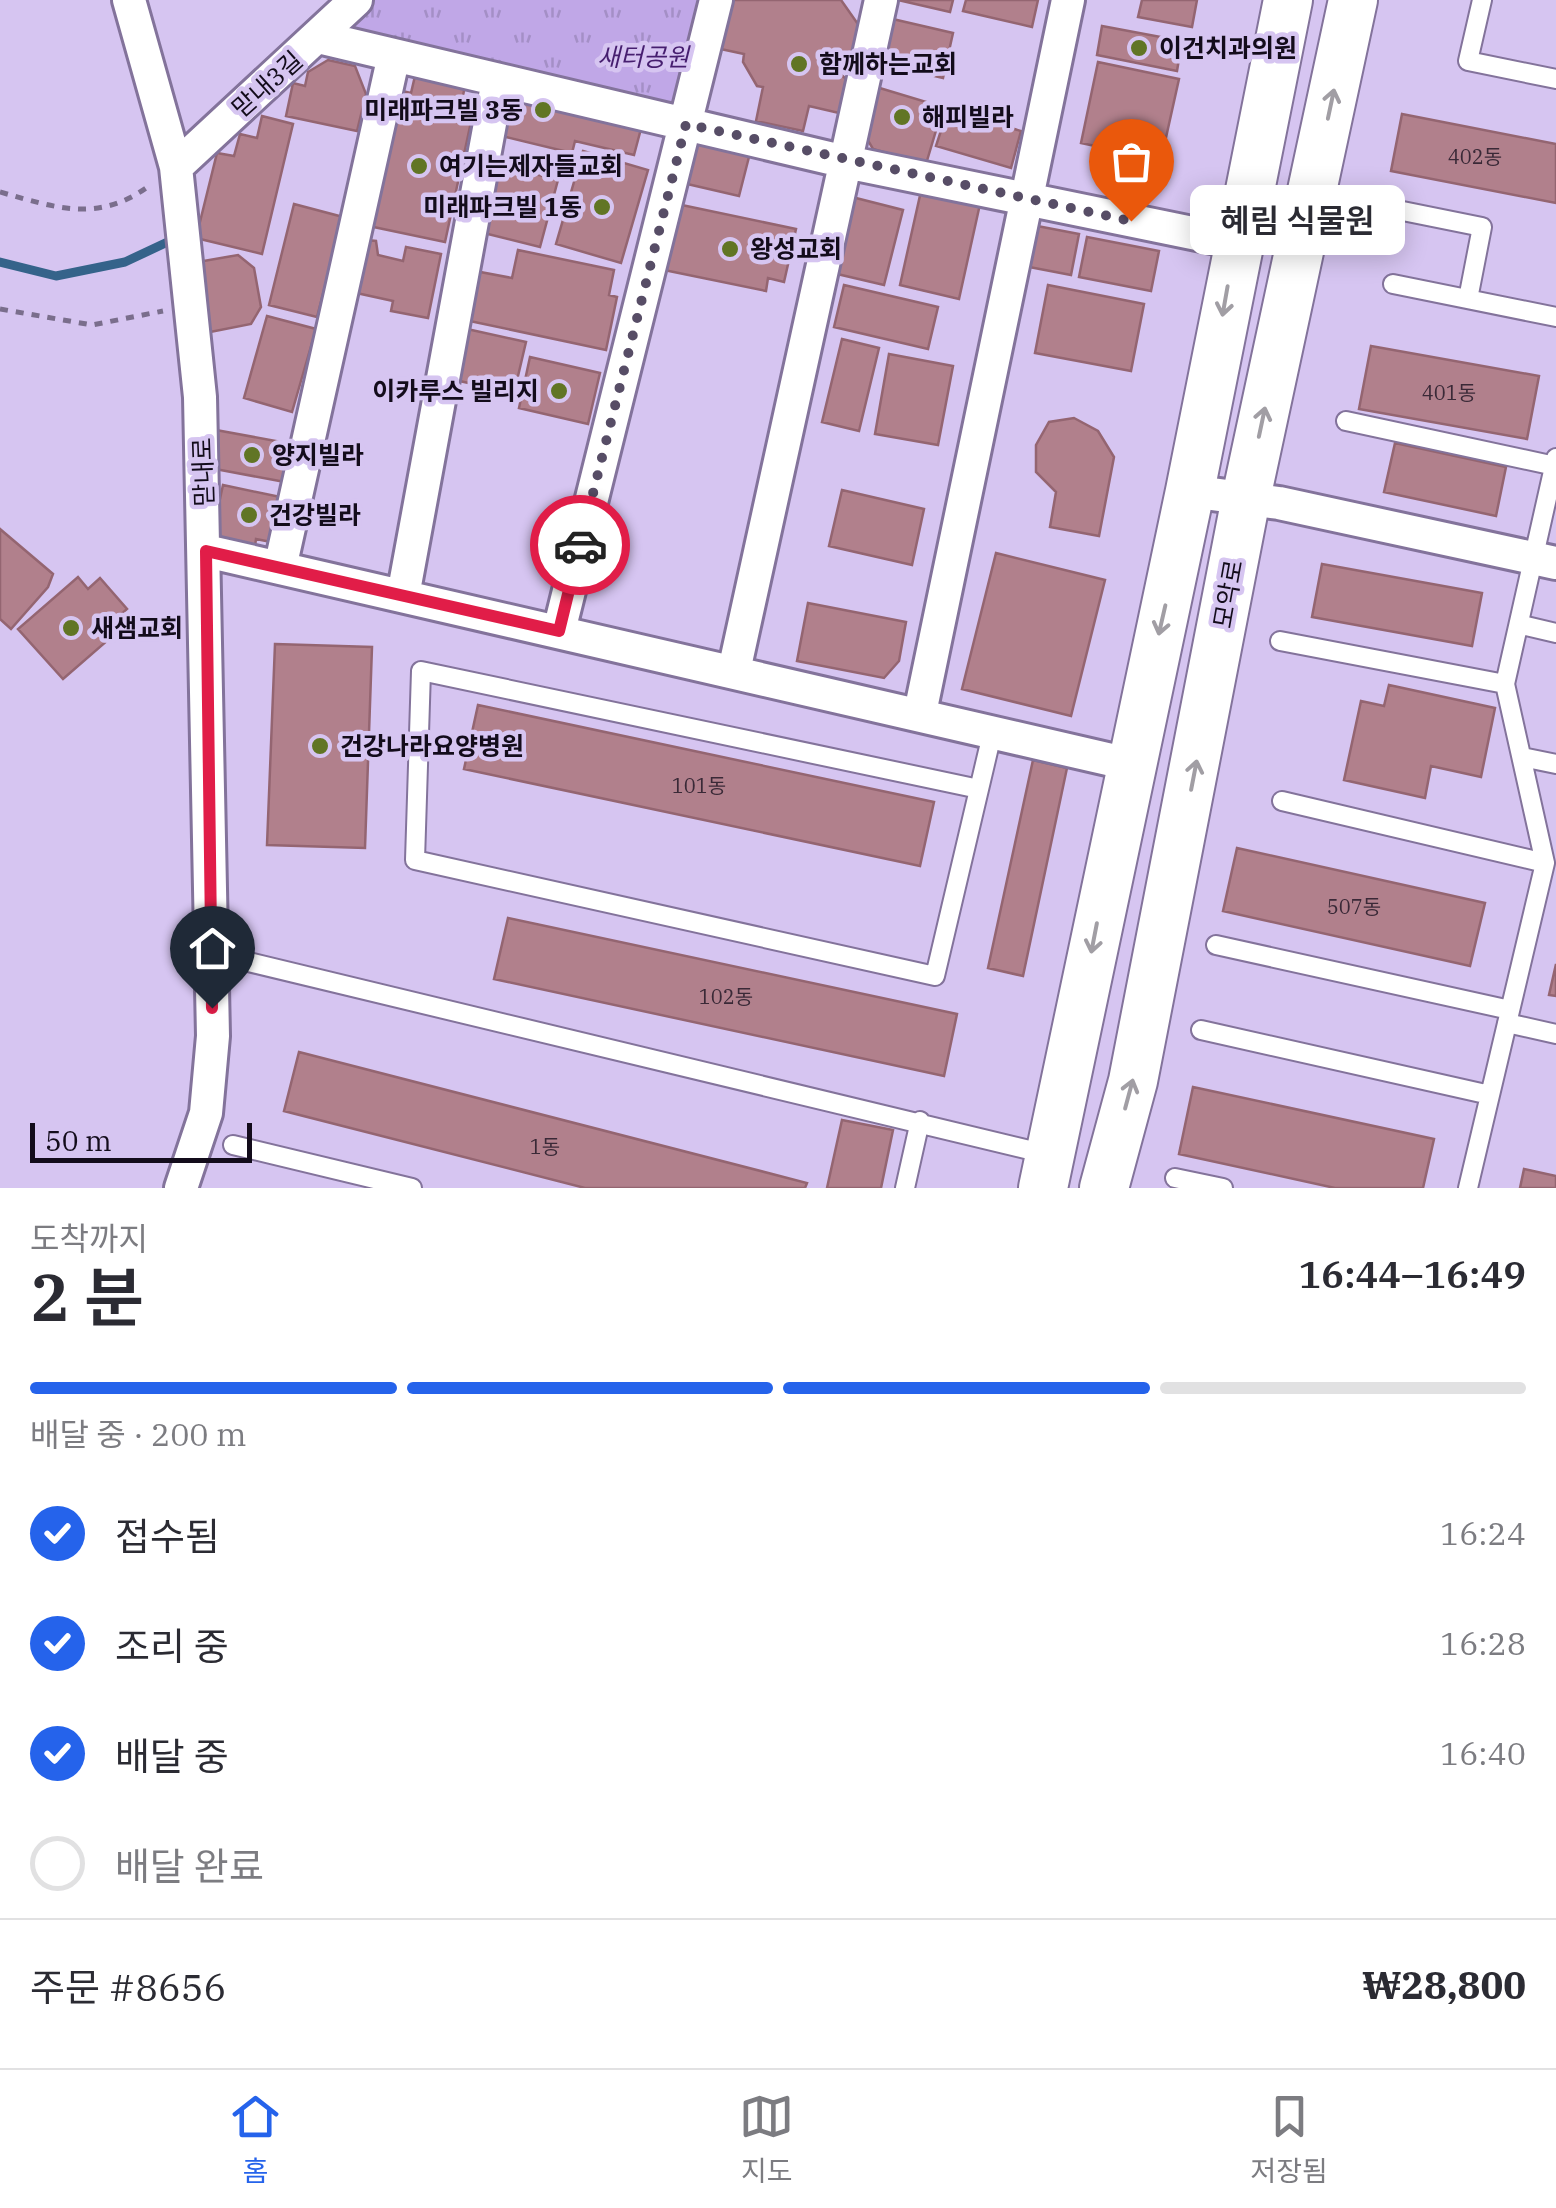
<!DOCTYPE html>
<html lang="ko">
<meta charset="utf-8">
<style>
:root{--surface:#fff;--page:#f2f2f3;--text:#2b2b33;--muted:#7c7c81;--line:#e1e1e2;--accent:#2563eb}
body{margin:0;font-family:"IBM Plex Serif","Noto Sans KR",serif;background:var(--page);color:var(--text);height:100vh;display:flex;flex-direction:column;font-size:38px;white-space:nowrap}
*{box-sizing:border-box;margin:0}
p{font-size:32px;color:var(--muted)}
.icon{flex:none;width:55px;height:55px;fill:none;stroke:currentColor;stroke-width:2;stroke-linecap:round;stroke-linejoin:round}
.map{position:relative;height:1188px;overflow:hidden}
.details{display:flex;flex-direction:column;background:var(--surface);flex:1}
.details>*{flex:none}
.scale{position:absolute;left:30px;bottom:25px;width:222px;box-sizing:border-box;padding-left:10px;border:5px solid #130c1b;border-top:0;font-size:28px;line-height:35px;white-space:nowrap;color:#130c1b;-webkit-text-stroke:8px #d6c5f1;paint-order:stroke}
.pin{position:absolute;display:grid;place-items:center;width:85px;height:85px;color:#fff;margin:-102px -42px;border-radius:50% 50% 50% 0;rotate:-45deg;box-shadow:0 0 10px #0007}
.pin .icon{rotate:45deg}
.courier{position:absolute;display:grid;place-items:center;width:100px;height:100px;margin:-50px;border:8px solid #e11d48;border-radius:50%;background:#fff;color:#222;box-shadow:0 2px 12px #0007}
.bubble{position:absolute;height:70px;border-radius:15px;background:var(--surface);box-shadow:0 5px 25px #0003;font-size:32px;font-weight:600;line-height:70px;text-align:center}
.headline em{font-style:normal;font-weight:600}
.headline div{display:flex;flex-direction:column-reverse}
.headline{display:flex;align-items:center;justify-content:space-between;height:170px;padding:0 30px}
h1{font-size:65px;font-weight:600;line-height:75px}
.bar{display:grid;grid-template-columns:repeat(4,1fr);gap:15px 10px;align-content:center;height:120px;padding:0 30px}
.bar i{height:12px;border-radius:8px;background:var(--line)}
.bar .on{background:var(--accent)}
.bar p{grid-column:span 4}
.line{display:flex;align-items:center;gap:25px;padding:0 30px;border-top:2px solid var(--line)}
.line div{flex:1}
ol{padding:0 30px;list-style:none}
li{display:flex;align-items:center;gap:30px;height:110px}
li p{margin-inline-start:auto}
li .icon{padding:10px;border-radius:50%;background:var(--accent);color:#fff;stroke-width:4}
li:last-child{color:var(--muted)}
li i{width:55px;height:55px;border:5px solid var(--line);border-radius:50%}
.dock{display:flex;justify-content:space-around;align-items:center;height:140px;border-top:2px solid var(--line);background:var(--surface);font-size:28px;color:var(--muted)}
.dock a{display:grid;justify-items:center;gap:5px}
.dock .on{color:var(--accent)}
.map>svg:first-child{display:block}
.park{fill:url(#park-tufts)}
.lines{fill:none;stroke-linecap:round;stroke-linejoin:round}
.stream{stroke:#35638a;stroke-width:9}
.building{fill:#b1808c;stroke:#946571;stroke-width:2.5}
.lane-casing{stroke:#83739b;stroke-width:22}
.street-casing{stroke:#83739b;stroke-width:38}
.secondary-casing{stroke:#83739b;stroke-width:52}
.path{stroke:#7a6e8c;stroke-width:5;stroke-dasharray:8 8;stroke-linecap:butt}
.lane{stroke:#fff;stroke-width:18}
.street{stroke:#fff;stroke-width:32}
.secondary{stroke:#fff;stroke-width:48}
.oneway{stroke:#a19ea4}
.done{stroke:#574d66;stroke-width:10;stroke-dasharray:0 18}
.route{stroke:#e11d48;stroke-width:12}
.poi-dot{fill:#617525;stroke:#d6c5f1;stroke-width:4}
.labels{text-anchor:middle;stroke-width:9;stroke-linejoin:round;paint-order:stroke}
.number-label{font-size:20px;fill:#3a2937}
.poi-label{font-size:25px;font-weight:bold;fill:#130c1b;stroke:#d6c5f1;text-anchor:start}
.park-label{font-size:25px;font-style:italic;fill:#461e6f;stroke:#d6c5f1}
.street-label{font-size:25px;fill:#130c1b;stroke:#d6c5f1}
</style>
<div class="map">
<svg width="1556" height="1188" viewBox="0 0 1556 1188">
<defs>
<pattern id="park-tufts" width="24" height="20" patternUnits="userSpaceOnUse" patternTransform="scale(2.5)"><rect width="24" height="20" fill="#c0a7e7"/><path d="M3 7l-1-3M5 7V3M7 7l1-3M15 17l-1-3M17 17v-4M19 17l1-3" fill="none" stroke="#a48fc6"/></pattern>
</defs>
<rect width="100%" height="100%" fill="#d6c5f1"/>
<!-- park -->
<path class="park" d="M356,0H716L686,124L318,37Z"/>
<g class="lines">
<!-- stream -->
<path class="stream" d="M0,262L56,276L125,262L176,238"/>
</g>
<!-- building -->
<path class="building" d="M727,0H841L860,27L853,67L837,71L846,79L839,113L809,106L803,131L756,121L763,87L757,86L743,62L744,54L716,48Z
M898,0H953L950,12Z
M966,0H1038L1032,27L963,11Z
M1142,0H1197L1192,27L1138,17Z
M884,17L953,33L943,78L874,62Z
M1102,26L1182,41L1177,71L1097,55Z
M328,60L355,66L366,94L357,131L286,116L293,83L305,86L308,72Z
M1098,62L1179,79L1161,160L1081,143Z
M415,76L465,86L461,105L474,108L445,242L364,225L393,89L411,93Z
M873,86L943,107L926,164L873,149L860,127Z
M512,94L642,125L634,155L575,141L572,153L502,136Z
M948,109L1021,131L1011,168L936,146Z
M1402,114L1556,144V203L1391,171Z
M262,116L293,124L262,254L196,238L217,153L234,156L240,134L257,138Z
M701,141L750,153L739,196L683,183L690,152Z
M583,151L648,170L621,263L556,244Z
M497,164L558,180L540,247L480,232Z
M921,191L980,204L959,299L900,285Z
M852,197L903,210L884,285L833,273Z
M294,204L343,217L317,317L269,305Z
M677,204L796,229L784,282L768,278L766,291L664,270Z
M1032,225L1079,234L1071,275L1024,266Z
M1087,237L1159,251L1151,291L1079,277Z
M367,240L376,241L378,255L403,261L406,247L441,254L428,318L391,311L393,301L352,292Z
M518,250L614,270L609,295L617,297L606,350L465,320L475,271L512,278Z
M238,255L254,268L261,307L251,324L205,333L192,263Z
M844,285L938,307L928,349L834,327Z
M1048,285L1144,304L1131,371L1035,353Z
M267,316L316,329L292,412L244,398Z
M467,329L526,342L514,393L455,380Z
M842,339L879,348L859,431L822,422Z
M1371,346L1539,376L1527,439L1359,409Z
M889,354L953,366L938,445L875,434Z
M530,357L600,373L588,424L519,408Z
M1074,418L1098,431L1114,457L1099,536L1050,527L1056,492L1036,472V445L1049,422Z
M216,430L292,444L285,482L215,469Z
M1395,443L1506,467L1496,516L1384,492Z
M223,485L285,498L276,543L256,539L254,553L223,546L213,531Z
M842,490L924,509L912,565L829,546Z
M0,529L53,574L48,587L11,629L0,619Z
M996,553L1105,580L1071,716L962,689Z
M1322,564L1482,593L1472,646L1312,617Z
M78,577L88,589L100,578L127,609L116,619L123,627L63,679L18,629Z
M808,603L906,622L899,661L884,678L797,661Z
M275,644L372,647L365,848L267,845Z
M1389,685L1495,708L1481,777L1431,766L1425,798L1344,780L1361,701L1384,706Z
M478,705L934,802L920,866L464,769Z
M1033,760L1067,768L1023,976L988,968Z
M1237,848L1485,903L1470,966L1223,911Z
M508,918L957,1014L944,1076L494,979Z
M1556,964V996L1549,995Z
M299,1052L807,1183L805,1188H585L284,1111Z
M1193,1087L1434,1139L1423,1188H1335L1179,1154Z
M842,1120L893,1130L881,1188H827Z
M1524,1169L1556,1176V1188H1520Z"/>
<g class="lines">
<defs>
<path id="lane" d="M1482,0L1468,61L1556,79
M1358,202L1482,227L1468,299
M1393,284L1556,317
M1346,421L1555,466
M1522,625L1556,633
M1280,641L1505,684
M1522,757L1556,764
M979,789L421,671L415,860L935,976L993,730
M1282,801L1545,863
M1216,945L1510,1010
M211,953L1046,1154
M1507,1023L1556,1034
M1201,1030L1490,1095
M233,1145L412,1188
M1175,1178L1223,1188
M905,1188L920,1121
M1468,1188L1545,863L1505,684L1556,458"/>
<path id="street" d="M129,0L176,167L200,397L213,1036L206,1113L181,1188
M318,37L846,162L1236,242
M176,167L356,0
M1190,491L1279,503L1556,563
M206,551L1129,764
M280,568L394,55
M403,596L498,80
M559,631L716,0
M734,671L881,0
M920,713L1068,0"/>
<path id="secondary" d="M1043,1188L1190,491L1288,0
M1104,1188L1133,1081L1246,498L1353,0"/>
</defs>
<!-- lane casing -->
<use href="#lane" class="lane-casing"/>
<!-- street casing -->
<use href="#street" class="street-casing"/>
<!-- secondary casing -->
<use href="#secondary" class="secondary-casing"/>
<!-- path -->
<path class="path" d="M0,192C57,208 98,223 149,186
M0,309L92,325L163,311"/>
<!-- lane -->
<use href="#lane" class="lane"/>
<!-- street -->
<use href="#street" class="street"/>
<!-- secondary -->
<use href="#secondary" class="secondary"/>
</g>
<!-- one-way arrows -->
<defs><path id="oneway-shaft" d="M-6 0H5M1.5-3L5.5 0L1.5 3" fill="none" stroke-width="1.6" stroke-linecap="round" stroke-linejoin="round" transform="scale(2.5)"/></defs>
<g class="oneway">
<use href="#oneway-shaft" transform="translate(1331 104) rotate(-78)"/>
<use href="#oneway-shaft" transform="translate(1225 301) rotate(100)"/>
<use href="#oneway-shaft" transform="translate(1262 422) rotate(-78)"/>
<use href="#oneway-shaft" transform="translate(1162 620) rotate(103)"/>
<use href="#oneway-shaft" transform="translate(1194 775) rotate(-79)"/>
<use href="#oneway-shaft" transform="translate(1094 938) rotate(101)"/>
<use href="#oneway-shaft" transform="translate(1129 1094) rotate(-75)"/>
</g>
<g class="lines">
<!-- done -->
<path class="done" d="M580,545L686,124L1131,221"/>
<!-- route -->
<path class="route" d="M212,1008L206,551L559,631L580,545"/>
</g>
<!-- markers -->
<g class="poi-dot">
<circle cx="1139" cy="48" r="10"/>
<circle cx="799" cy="64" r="10"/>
<circle cx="543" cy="110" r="10"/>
<circle cx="902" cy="117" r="10"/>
<circle cx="419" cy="166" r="10"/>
<circle cx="602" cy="207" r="10"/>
<circle cx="730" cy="249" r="10"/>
<circle cx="559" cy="391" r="10"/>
<circle cx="252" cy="455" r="10"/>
<circle cx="249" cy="515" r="10"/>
<circle cx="71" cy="628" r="10"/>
<circle cx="320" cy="746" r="10"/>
</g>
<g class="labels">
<!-- number labels -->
<g class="number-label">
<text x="1475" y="164">402동</text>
<text x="1449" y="400">401동</text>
<text x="699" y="793">101동</text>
<text x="1354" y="914">507동</text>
<text x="726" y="1004">102동</text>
<text x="545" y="1154">1동</text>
</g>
<!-- poi labels -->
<g class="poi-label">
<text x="1159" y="57">이건치과의원</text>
<text x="819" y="73">함께하는교회</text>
<text x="523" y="119" text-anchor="end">미래파크빌 3동</text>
<text x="922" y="126">해피빌라</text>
<text x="439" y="175">여기는제자들교회</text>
<text x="582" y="216" text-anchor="end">미래파크빌 1동</text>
<text x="750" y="258">왕성교회</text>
<text x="539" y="400" text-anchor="end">이카루스 빌리지</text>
<text x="272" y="464">양지빌라</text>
<text x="269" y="524">건강빌라</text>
<text x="91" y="637">새샘교회</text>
<text x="340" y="755">건강나라요양병원</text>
</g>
<!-- park labels -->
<g class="park-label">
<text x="643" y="66">새터공원</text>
</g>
<!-- street labels -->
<g class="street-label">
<text transform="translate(267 84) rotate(-42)" y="9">맏내3길</text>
<text transform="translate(203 472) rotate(-92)" y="9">맏내로</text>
<text transform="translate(1228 594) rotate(-80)" y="9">모악로</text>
</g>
</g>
</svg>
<div class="scale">50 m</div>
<div class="pin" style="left:1131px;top:221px;background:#ea580c"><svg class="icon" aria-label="bag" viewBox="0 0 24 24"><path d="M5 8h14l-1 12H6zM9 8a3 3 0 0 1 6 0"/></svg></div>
<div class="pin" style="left:212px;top:1008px;background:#1f2937"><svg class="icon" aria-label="home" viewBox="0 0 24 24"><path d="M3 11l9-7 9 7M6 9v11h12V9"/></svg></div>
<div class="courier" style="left:580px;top:545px"><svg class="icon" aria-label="car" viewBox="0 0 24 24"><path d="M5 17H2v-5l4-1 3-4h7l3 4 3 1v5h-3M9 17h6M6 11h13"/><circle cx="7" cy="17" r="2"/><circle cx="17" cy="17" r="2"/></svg></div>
<div class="bubble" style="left:1190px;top:185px;width:215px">혜림 식물원</div>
</div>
<section class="details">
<div class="headline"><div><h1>2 분</h1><p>도착까지</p></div><em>16:44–16:49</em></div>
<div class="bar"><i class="on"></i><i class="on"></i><i class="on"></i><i></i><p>배달 중 · 200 m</p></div>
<ol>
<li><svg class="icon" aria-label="check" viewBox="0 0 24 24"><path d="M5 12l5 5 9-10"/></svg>접수됨<p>16:24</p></li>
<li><svg class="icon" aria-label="check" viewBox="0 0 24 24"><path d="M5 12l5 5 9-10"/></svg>조리 중<p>16:28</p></li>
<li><svg class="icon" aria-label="check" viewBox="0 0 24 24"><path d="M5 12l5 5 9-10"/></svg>배달 중<p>16:40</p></li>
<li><i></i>배달 완료</li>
</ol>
<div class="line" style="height:130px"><div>주문 #8656</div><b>₩28,800</b></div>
</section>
<nav class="dock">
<a class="on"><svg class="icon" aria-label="home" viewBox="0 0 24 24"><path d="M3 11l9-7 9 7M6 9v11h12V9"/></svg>홈</a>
<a><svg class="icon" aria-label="map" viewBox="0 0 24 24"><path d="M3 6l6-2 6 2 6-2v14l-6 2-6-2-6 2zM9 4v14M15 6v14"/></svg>지도</a>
<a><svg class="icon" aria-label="saved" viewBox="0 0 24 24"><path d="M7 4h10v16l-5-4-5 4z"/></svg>저장됨</a>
</nav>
